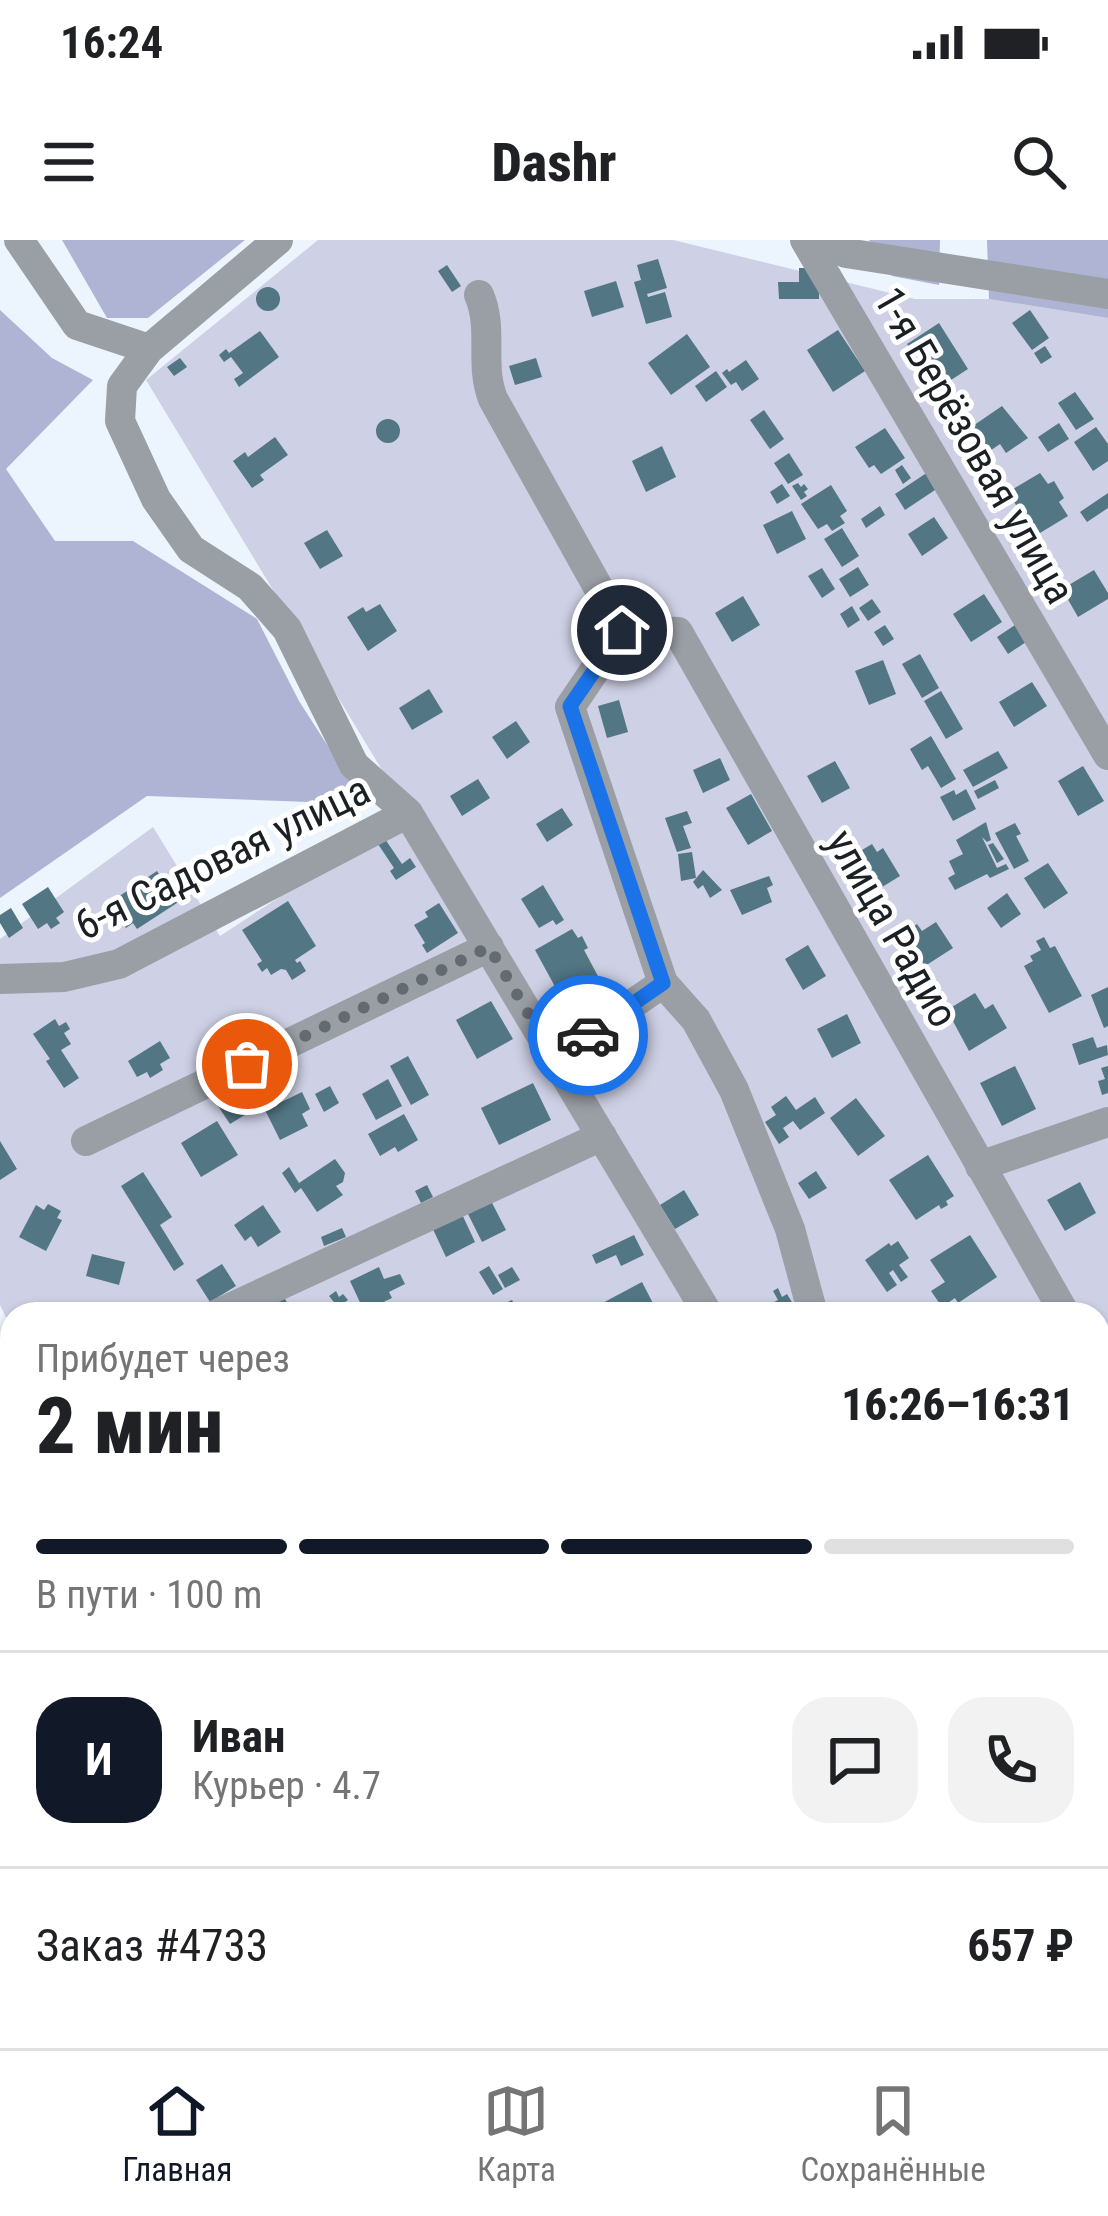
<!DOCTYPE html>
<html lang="ru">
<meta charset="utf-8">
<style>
:root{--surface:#fff;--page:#f2f2f2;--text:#202124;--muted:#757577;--line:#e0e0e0;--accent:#111827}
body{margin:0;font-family:"Roboto Condensed",sans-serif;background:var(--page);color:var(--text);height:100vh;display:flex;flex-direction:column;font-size:45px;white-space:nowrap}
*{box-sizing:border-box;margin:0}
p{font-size:39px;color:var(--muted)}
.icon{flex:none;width:66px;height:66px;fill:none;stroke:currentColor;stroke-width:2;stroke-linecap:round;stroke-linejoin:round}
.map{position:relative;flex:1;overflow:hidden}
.side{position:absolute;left:0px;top:1062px;width:1110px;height:747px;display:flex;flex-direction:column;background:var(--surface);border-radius:36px 36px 0 0;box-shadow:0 3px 9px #0004}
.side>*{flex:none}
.pin{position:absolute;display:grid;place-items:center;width:102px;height:102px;color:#fff;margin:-51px;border:6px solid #fff;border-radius:50%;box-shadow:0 3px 12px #0007}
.courier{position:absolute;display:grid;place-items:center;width:120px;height:120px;margin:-60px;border:9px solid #1a73e8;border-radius:50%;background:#fff;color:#222;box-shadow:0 3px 15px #0007}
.headline em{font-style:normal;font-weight:800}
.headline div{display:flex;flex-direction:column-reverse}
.headline{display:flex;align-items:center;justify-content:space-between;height:204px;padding:0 36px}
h1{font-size:78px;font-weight:800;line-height:90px}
.bar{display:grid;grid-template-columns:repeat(4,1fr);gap:18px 12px;align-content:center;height:144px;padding:0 36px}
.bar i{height:15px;border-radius:9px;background:var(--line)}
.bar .selected{background:var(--accent)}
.bar p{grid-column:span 4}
.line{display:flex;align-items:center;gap:30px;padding:0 36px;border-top:3px solid var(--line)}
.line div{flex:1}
.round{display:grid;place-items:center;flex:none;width:126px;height:126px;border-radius:36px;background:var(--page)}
.status{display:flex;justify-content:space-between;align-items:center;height:84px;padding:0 60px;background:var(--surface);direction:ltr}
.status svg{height:33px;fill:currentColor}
header{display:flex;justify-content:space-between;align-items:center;height:156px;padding:0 36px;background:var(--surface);font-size:54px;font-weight:800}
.tabs{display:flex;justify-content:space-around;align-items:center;height:168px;border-top:3px solid var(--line);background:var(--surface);font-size:33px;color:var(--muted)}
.tabs a{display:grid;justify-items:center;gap:6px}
.tabs .selected{color:var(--accent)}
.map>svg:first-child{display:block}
.green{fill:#ced0e5;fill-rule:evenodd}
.forest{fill:#b0b4d4}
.building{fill:#527683}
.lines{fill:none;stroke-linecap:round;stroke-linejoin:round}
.minor{stroke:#9a9ea5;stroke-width:30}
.done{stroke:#646b70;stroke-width:12;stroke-dasharray:0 21.6}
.route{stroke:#1a73e8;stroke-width:15}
.labels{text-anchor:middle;stroke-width:10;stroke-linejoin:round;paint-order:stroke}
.street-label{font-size:42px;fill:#1a2024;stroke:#fff}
</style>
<div class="status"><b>16:24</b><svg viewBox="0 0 49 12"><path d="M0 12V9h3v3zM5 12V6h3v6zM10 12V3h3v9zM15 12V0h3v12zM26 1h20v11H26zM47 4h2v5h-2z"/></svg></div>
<header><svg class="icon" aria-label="menu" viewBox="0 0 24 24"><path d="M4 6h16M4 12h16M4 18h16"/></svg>Dashr<svg class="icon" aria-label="search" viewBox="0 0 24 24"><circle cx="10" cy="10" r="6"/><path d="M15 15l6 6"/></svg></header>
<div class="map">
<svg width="1108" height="1808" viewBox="0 0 1108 1808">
<rect width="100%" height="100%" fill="#ecf5fd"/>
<!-- green -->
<path class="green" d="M318,0H673L915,59H989L1108,78V1808H0V1096L11,1088L0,1065V699L153,587L220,696L408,573L146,140ZM12,1074H1098V1797H12Z"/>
<!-- forest -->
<path class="forest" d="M62,0H245L148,78H107Z
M869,0H940L939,45L892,36Z
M987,0H1108V78L989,59Z
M0,70L52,118L93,140L6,229L55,301H133L257,379L299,461L365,564L147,556L0,658Z"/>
<!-- building -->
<path class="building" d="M658,19L667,48L647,54L648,57L665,52L672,77L646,84L634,42L641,40L637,25Z
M447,25L461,46L452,52L438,31Z
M799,28H819V59H779L778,42H799Z
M616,41L624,67L592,77L584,51Z
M256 59a12 12 0 1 1 24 0a12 12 0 1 1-24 0Z
M1030,70L1049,98L1032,110L1012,83Z
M939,83L968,129L937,149L907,104Z
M838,90L865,131L833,152L807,110Z
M260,91L279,117L239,147L234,139L243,133L231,117L224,122L219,115L226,109L229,113Z
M687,94L710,127L671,155L648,123Z
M1045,106L1052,117L1041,124L1034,113Z
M180,118L187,127L174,136L167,127Z
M536,118L542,137L515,145L509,126Z
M746,120L759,139L742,151L736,142L731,145L722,133L727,129L729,132Z
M716,131L727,147L706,162L695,146Z
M1075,152L1094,179L1076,190L1058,163Z
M1002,166L1028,198L1006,213L1000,204L981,217L964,192Z
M764,170L784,199L770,209L750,180Z
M376 191a12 12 0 1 1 24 0a12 12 0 1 1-24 0Z
M1059,183L1069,199L1048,212L1038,197Z
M1096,187L1108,204V221L1093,231L1074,202Z
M885,188L905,218L881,234L874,225L869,228L855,207Z
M275,197L288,215L260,235L264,240L252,248L233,221L245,212L248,217Z
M662,206L676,237L646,252L632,221Z
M789,213L803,235L788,244L774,223Z
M902,225L911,238L903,244L895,230Z
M931,230L941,246L905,270L895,254Z
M1040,233L1048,244L1054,241L1064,258L1059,262L1068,276L1035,296L1008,252Z
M798,243L801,247L804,244L808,249L804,252L807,256L801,260L792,246Z
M782,244L790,256L777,264L770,252Z
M831,245L847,271L840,276L845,283L832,291L827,284L818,289L801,264Z
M1108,253V268L1087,282L1080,272Z
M880,266L885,275L866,288L861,279Z
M792,271L806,299L777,314L763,285Z
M934,277L948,298L922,316L908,294Z
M842,288L859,316L842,327L824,299Z
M327,290L343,316L320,329L304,303Z
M858,327L869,345L850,357L839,339Z
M822,328L835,349L822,358L808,336Z
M1094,330L1108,353V359L1078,377L1062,349Z
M984,354L1002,382L971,402L953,374Z
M743,356L760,385L732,402L715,373Z
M872,359L881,372L868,381L859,368Z
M380,364L397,391L368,411L347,377L363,367L366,372Z
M852,366L860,380L848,388L840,374Z
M1024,379L1035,396L1008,414L997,397Z
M885,385L894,399L883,406L874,392Z
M920,414L939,448L922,458L902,424Z
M883,420L896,454L869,465L855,431Z
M1032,442L1047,466L1014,487L999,462Z
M429,449L443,472L412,490L399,468Z
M941,451L963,489L946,499L924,461Z
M619,460L628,492L607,498L598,466Z
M516,481L530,502L507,519L492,497Z
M931,496L956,539L941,548L928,526L922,530L910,509Z
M998,511L1008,528L973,547L963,530Z
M720,518L730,540L703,553L693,530Z
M835,521L850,548L822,563L807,536Z
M1083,526L1104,561L1078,576L1058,541Z
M478,539L490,558L462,576L450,556Z
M995,540L999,548L978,559L974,551Z
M966,549L976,569L953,581L940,557L954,550L956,555Z
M751,554L772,591L748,605L726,568Z
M562,568L573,585L547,602L536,584Z
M687,571L692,583L683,586L691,608L677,612L665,578Z
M986,582L991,600L987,602L982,597L997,628L1006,624L1009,629L990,638L987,634L955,650L948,638L955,634L949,621L963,614L956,600Z
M1015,583L1021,594L1016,596L1029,621L1014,629L995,593Z
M385,599L402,624L410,618L416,627L396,640L390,631L394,628L378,604Z
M993,603L1004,619L997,623L988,605Z
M872,604L877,612L883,608L900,636L874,652L852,616Z
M692,612L696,638L681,641L678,614Z
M1048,623L1068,653L1044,669L1024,638Z
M703,630L722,650L710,658L703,645L698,649L693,642Z
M157,631L177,663L137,689L133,683L126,688L120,679L129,673L118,657Z
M769,636L773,645L767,648L772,662L742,675L730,650Z
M543,645L564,680L556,685L553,680L539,688L521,659Z
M48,647L64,672L56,678L60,683L51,689L47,683L38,689L22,664Z
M1007,653L1021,674L1001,688L987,668Z
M288,661L316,706L295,720L297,723L300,721L306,731L292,740L286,730L281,729L271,735L267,728L262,732L257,724L262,721L242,690Z
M439,663L458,693L427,713L422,705L425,703L414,685L428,677L425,672Z
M11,668L23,688L9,698L0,683V675Z
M936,682L953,708L925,726L904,693L917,684L922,691Z
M572,689L578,698L582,696L588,708L584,710L607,753L570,774L535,710Z
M1044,697L1050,708L1055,706L1082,756L1049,773L1024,726L1033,721L1030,716L1041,710L1036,701Z
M808,705L826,736L803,750L785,719Z
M1108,747V786L1104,788L1091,755Z
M975,753L985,769L993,764L1007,788L969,811L947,770Z
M491,761L513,799L477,819L456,780Z
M847,774L861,803L832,818L817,789Z
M55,779L59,786L66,782L70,789L64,793L71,804L61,810L79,838L64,848L46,821L50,819L33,794Z
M1093,797L1097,808L1107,805L1108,815L1079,825L1072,804Z
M160,801L170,818L160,824L163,830L150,838L147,832L137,837L128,821Z
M408,816L429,855L411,865L390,826Z
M1015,826L1036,869L1002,886L980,843Z
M1108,826V853L1102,855L1098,841L1105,839L1101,828Z
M388,839L402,866L376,880L362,854Z
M533,843L551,880L499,905L481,868Z
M330,846L339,863L324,872L315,854Z
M302,852L310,869L302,874L308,886L280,900L265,870Z
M237,854L248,873L230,884L218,866Z
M786,856L796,870L815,857L825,873L800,890L793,881L783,888L789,897L779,904L765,882L776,875L771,867Z
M856,858L885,896L858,916L830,878Z
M404,874L418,900L398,912L395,907L380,916L368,894Z
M217,881L238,915L201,937L181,903Z
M0,901L17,929L0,940Z
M928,915L954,956L946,961L948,965L941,969L939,965L916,980L889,940Z
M335,919L345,933L343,942L336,946L343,955L317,972L301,948L295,953L282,933L289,927L299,943Z
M816,931L827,948L809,959L798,943Z
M143,932L172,977L160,985L184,1024L174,1031L121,946Z
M1080,942L1096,973L1065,991L1047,960Z
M427,945L433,957L421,963L415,951Z
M684,950L699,975L675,989L660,965Z
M490,959L506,990L482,1002L466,970Z
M48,964L61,971L57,978L62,980L46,1011L19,997L36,965L44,970Z
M263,965L281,992L258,1007L251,996L245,1001L234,985Z
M460,970L475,1002L446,1017L431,985Z
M342,988L346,997L324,1006L321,997Z
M634,995L644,1015L621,1026L616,1015L596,1024L592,1015Z
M970,995L997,1037L958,1063L955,1058L942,1067L931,1051L945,1042L930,1020Z
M898,1001L909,1018L899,1025L908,1037L901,1042L893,1030L889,1033L897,1045L887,1052L865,1020L889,1003L891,1006Z
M92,1014L125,1022L119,1045L86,1036Z
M222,1024L236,1046L210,1062L196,1040Z
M489,1026L503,1049L493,1055L479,1032Z
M379,1027L384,1039L400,1034L405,1044L389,1052L392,1058L364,1071L350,1041Z
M512,1027L520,1040L505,1048L498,1035Z
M642,1042L658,1073L602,1074L597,1066Z
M778,1048L782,1057L787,1054L796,1069L787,1074L783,1071L778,1074L772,1063L778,1060L773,1051Z
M281,1051L292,1072L288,1074H276L267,1059Z
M336,1051L339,1057L343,1054L348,1060L338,1067L329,1056Z
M512,1060L519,1074H506L501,1065Z
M1098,1215L1108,1230V1250L1105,1252L1101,1246L1098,1248Z
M1098,1291L1108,1307V1323L1098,1329Z
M1108,1429V1471L1098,1457V1436Z
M1108,1505V1536L1098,1520V1512Z
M10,1694L12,1696V1717L1,1700Z
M1108,1740V1787L1098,1791V1744Z
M928,1797H956L960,1808H933Z"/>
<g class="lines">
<!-- minor -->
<path class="minor" d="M19,0L77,85L149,109
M278,0L149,109L122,146L120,181L156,259L191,309L250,347L287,389L354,525L408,573L708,1074
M805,0L1108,515
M827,0L846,13L1108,54
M479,55C494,89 479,124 493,159L622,390
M622,390L678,392L1065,1074
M0,739L64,737L119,724L408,573
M663,743L696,780L734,850L790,989L813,1074
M564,834L563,812L663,743L570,467L622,390
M86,901L489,707
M980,926L1108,882
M217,1074L602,896
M1098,1133L1108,1150
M0,1289L12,1281
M0,1406L12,1423
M280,1797L288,1808
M601,1797L608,1808
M1032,1797L1034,1808"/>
</g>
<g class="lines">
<!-- done -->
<path class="done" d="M247,824L489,707L564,834L562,812L588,795"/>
<!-- route -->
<path class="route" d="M588,795L663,743L570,466L622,390"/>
</g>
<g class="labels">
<!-- street labels -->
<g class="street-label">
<text transform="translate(975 205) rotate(60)" y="15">1-я Берёзовая улица</text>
<text transform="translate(222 617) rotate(-26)" y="15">6-я Садовая улица</text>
<text transform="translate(893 688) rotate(60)" y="15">улица Радио</text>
</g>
</g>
</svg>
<div class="pin" style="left:247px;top:824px;background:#ea580c"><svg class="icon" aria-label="bag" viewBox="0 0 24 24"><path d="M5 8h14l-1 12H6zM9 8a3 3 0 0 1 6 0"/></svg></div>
<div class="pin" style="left:622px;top:390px;background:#1f2937"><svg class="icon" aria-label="home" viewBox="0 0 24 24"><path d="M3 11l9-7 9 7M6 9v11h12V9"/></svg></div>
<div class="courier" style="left:588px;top:795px"><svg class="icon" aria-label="car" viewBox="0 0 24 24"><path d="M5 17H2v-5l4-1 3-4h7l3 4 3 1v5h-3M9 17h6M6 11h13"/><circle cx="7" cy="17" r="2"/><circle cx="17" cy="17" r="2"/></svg></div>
<section class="side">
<div class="headline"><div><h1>2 мин</h1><p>Прибудет через</p></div><em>16:26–16:31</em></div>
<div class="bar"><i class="selected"></i><i class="selected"></i><i class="selected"></i><i></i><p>В пути · 100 m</p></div>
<div class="line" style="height:216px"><b class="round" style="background:var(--accent);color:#fff">И</b><div><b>Иван</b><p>Курьер · 4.7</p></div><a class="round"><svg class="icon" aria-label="chat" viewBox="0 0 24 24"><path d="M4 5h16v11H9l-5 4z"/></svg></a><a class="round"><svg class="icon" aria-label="phone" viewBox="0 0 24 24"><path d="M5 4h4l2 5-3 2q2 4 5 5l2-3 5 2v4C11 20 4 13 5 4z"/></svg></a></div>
<div class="line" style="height:156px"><div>Заказ #4733</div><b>657 ₽</b></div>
</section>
</div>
<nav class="tabs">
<a class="selected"><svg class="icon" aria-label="home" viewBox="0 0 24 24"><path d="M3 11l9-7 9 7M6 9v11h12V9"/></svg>Главная</a>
<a><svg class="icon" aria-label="map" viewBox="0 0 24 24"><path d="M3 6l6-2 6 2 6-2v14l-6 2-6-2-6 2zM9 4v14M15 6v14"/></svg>Карта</a>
<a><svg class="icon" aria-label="saved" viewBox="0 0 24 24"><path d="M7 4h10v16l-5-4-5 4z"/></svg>Сохранённые</a>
</nav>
